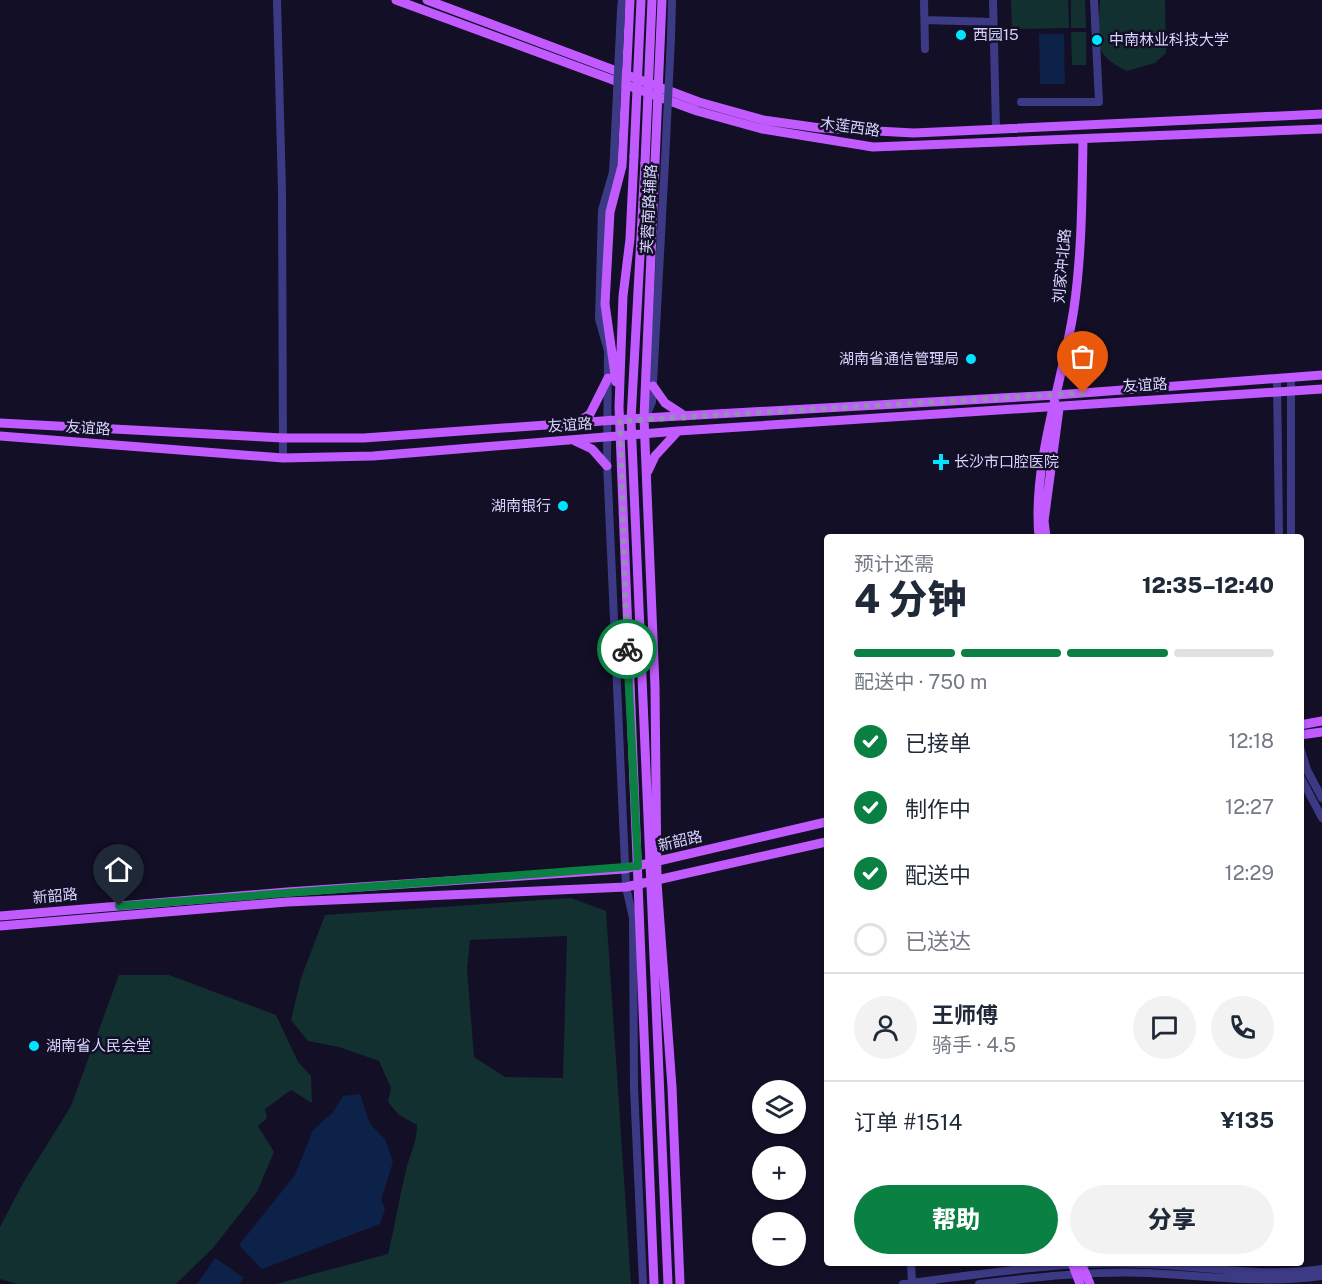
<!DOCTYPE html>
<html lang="zh">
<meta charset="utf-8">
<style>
:root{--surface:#fff;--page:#f2f2f3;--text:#1f2937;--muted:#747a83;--line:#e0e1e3;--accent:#0b8043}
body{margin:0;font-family:"Public Sans","Noto Sans SC",sans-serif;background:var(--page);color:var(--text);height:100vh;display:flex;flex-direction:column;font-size:22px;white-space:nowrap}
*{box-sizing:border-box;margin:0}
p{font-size:20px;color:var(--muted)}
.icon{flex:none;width:33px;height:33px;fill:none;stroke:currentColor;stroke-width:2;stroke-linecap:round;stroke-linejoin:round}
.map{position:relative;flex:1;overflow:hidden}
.details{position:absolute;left:824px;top:534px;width:480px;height:732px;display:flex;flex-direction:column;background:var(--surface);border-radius:6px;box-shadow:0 2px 4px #0004}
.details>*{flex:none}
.fabs{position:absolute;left:752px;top:1080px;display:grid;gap:12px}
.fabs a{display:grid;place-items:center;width:54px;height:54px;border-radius:50%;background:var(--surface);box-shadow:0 2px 4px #0004;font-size:30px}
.pin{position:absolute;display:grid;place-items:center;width:51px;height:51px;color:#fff;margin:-62px -26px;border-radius:50% 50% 50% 0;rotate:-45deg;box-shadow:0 0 6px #0007}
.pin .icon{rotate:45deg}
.courier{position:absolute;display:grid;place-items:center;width:60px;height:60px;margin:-30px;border:4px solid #0b8043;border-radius:50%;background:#fff;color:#222;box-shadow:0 2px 8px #0007}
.overview em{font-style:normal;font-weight:800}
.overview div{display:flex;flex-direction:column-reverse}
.overview{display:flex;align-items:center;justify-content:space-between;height:102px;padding:0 30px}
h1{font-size:39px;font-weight:800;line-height:45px}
.bar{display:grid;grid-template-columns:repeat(4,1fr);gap:9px 6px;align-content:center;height:72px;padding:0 30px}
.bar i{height:8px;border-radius:4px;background:var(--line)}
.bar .selected{background:var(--accent)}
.bar p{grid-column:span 4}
.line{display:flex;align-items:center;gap:15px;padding:0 30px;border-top:2px solid var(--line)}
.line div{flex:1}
.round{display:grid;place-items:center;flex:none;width:63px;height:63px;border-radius:32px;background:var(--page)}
ol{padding:0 30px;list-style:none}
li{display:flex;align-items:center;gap:18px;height:66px}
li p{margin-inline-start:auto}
li .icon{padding:6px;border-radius:50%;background:var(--accent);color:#fff;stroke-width:4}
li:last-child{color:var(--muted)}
li i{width:33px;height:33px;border:3px solid var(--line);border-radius:50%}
.primary-button{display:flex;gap:12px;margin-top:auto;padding:12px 30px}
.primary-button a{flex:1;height:69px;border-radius:36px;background:var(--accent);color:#fff;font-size:24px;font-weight:800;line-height:69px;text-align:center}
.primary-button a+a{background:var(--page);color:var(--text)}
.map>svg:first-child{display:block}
.green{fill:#12302f;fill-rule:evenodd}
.water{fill:#0c2248}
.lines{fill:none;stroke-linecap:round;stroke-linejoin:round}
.minor{stroke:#3d3a85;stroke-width:8}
.major{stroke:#c25bff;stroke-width:9}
.minor-bridge{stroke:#3d3a85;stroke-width:8}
.major-bridge{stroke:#c25bff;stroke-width:9}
.done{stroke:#948fb3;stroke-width:6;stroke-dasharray:0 10.8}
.route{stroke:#0b8043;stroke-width:8}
.poi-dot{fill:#00e5ff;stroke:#130f26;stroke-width:2}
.labels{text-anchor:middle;stroke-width:5;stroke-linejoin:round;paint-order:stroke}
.poi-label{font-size:15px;fill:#d9d4ff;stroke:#130f26;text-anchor:start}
.street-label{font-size:15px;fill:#d9d4ff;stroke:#130f26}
</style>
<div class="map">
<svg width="1322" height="1284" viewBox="0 0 1322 1284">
<rect width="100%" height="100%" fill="#130f26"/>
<!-- green -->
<path class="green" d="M1011,0H1068L1069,28L1012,29Z
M1071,0H1085L1086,28H1071Z
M1100,0H1165L1166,53L1155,63L1127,71C1088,53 1099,38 1100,0Z
M1071,32H1086V65H1072Z
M571,898L606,911L631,1284H276L388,1254C395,1226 399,1198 406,1170C410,1154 417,1142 417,1125L399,1115L388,1102L391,1088L379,1061L339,1047L308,1041L291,1020L301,978L325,915ZM567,936L563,1078L505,1077L474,1057L467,969L470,940Z
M119,975H169L276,1015L298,1062L311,1076L312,1103L291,1090L265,1109L267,1118L258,1126L274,1152L257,1192L213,1248L176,1284H17L0,1279V1227L23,1183L71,1106Z"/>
<!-- water -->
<path class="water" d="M1039,34H1064L1065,84H1040Z
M360,1094L370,1124L385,1139L393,1162L381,1200L385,1209L380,1224L262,1269L239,1245L295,1175L313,1130L333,1112L343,1096Z
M215,1258L244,1278L239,1284H197Z"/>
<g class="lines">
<!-- minor -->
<path class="minor" d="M277,0L282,191L283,458
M924,0L925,49
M993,0L996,129
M621,10L622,0
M925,20L993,22
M671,38L672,0
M1021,102H1099L1094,0
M614,154L613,172L602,210L599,319L608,351L607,463L626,887L633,918L634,1088L643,1284
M1291,377V537
M1277,378L1279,537
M646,416L652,402L665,161
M1300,747L1307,770L1322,798
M1300,776L1322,818
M911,1263L912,1284
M903,1284C983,1274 1064,1260 1144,1264C1204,1266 1262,1278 1322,1269
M979,1284C1036,1277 1092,1271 1148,1273C1207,1276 1264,1284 1322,1276"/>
<!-- major -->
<path class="major" d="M396,0L697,111L762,129L873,147L1322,129
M427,0L699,102L763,120L820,128L914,133L1322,114
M662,0L644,418L655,687L657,882L672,1087L680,1284
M634,156L630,239L623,296L619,407L654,1284
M645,163L631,420L668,1284
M616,382L605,304L610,212L622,166L630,0
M653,386L665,403L685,416
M0,423L283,438H364L644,418L1056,395L1322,375
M576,424L590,414L608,378
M0,436L283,458L373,456L678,431L1322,389
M575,441L592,449L607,466
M648,471L655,456L678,431
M1039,537C1032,462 1063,382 1074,308C1082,252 1082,196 1083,139
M1046,537L1044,521L1059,409
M1300,725L1322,721
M1300,735L1322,732
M0,916L287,892L624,869L826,822
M0,926L287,902L626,887L826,842
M1072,1263L1080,1284
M1081,1263L1090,1284"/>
<!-- minor-bridge -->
<path class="minor-bridge" d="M614,154L621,10
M665,161L671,38"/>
<!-- major-bridge -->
<path class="major-bridge" d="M634,156L641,0
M645,163L652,0"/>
</g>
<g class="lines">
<!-- done -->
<path class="done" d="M627,649L620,421L1083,393"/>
<!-- route -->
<path class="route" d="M119,906L638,866L627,649"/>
</g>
<!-- markers -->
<g class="poi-dot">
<circle cx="961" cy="35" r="6"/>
<circle cx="1097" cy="40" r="6"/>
<circle cx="971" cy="359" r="6"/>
<path d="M938 453h6v6h6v6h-6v6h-6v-6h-6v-6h6z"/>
<circle cx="563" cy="506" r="6"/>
<circle cx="34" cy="1046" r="6"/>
</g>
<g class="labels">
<!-- poi labels -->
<g class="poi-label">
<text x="973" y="40">西园15</text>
<text x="1109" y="45">中南林业科技大学</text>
<text x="959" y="364" text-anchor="end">湖南省通信管理局</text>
<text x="954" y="467">长沙市口腔医院</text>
<text x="551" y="511" text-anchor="end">湖南银行</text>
<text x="46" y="1051">湖南省人民会堂</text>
</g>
<!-- street labels -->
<g class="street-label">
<text transform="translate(850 127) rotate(8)" y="5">木莲西路</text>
<text transform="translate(649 209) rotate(-87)" y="5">芙蓉南路辅路</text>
<text transform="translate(1062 266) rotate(-85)" y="5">刘家冲北路</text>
<text transform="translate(1145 385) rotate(-3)" y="5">友谊路</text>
<text transform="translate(570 425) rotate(-4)" y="5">友谊路</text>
<text transform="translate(88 428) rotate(4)" y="5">友谊路</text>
<text transform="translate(680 841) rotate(-13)" y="5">新韶路</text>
<text transform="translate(55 896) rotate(-5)" y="5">新韶路</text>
</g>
</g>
</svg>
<div class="fabs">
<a><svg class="icon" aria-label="layers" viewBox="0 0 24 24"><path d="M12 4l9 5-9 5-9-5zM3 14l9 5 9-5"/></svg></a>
<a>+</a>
<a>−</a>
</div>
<div class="pin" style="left:1083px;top:393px;background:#ea580c"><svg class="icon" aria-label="bag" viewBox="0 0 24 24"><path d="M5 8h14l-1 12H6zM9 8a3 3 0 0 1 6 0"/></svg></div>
<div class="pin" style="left:119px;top:906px;background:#1f2937"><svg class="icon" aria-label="home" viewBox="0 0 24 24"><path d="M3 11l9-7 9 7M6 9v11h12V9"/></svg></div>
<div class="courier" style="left:627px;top:649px"><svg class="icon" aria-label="bike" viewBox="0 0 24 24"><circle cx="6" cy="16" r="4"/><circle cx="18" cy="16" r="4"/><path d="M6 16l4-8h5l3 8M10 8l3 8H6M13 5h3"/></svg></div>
<section class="details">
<div class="overview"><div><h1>4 分钟</h1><p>预计还需</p></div><em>12:35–12:40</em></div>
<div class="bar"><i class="selected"></i><i class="selected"></i><i class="selected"></i><i></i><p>配送中 · 750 m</p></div>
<ol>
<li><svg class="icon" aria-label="check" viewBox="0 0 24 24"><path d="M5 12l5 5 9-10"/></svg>已接单<p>12:18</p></li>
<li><svg class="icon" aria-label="check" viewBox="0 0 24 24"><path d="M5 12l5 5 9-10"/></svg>制作中<p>12:27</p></li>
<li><svg class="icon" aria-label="check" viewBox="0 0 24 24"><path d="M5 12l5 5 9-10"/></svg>配送中<p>12:29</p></li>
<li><i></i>已送达</li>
</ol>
<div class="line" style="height:108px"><a class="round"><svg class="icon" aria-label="person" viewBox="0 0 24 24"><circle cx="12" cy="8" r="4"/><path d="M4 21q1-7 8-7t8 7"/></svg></a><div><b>王师傅</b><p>骑手 · 4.5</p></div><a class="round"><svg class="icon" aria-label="chat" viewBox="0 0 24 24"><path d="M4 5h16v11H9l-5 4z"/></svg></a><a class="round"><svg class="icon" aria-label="phone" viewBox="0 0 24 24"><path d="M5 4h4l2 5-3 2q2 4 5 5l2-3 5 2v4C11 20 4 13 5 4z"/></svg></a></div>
<div class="line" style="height:78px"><div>订单 #1514</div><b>¥135</b></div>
<div class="primary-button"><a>帮助</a><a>分享</a></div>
</section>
</div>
